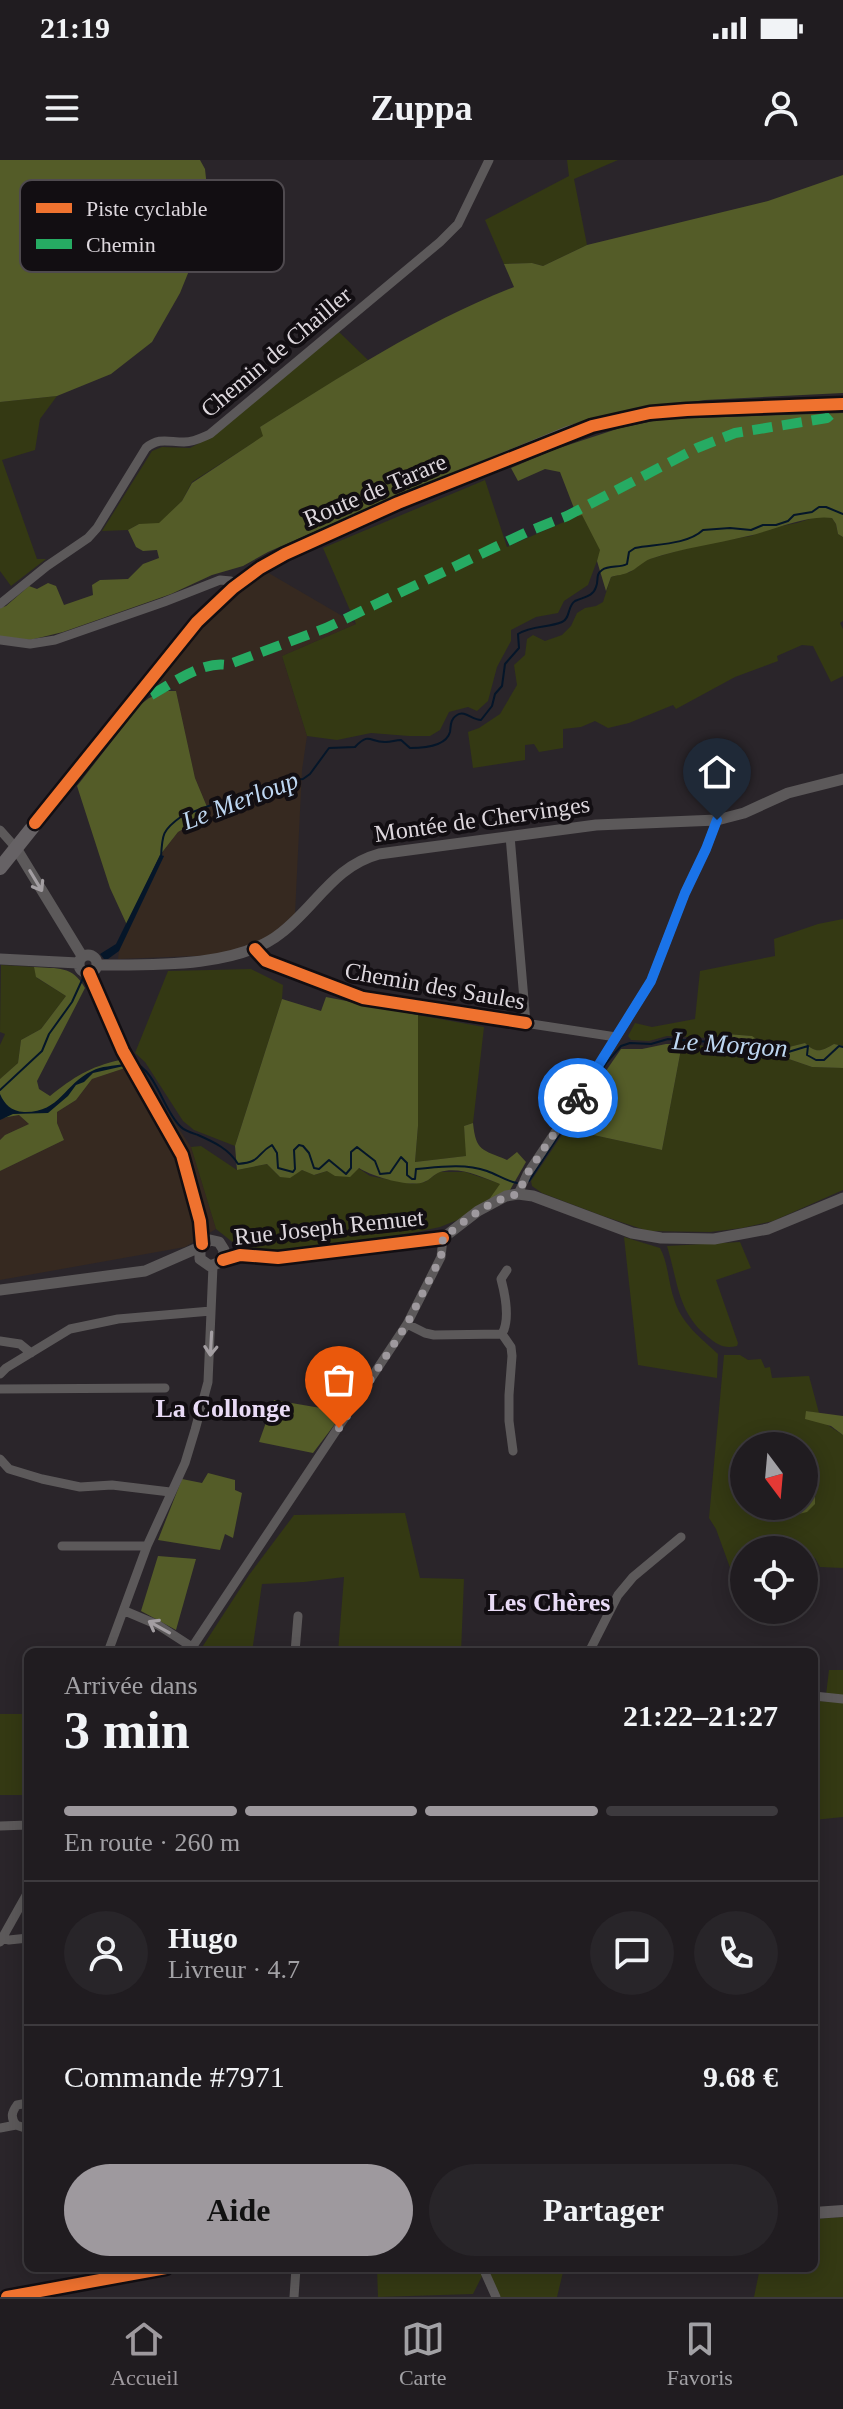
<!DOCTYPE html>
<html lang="fr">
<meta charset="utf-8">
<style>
:root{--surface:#201c20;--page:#282529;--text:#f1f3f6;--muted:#a2a1a5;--line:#3d3a3e;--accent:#9e999e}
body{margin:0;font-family:"Times New Roman",serif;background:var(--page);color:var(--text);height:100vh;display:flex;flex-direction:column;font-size:30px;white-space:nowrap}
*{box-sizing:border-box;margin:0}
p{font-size:26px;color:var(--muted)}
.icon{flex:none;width:44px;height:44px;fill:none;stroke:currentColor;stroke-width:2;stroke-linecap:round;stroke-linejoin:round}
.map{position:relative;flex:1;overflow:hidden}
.side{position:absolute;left:24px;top:1488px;width:794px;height:624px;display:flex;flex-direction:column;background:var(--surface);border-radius:12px;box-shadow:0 4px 20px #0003,0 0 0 2px var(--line)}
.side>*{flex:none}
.needle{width:52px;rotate:164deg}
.buttons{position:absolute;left:730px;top:1272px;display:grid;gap:16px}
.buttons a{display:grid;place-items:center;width:88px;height:88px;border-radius:50%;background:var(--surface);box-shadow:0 4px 20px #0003,0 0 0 2px var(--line);font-size:40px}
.pin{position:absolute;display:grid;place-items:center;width:68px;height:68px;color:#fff;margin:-82px -34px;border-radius:50% 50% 50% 0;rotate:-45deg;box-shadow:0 0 8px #0007}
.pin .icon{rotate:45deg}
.courier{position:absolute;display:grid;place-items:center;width:80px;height:80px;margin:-40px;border:6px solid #1a73e8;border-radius:50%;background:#fff;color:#222;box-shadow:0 2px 10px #0007}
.headline em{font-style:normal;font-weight:600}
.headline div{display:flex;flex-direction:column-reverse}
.headline{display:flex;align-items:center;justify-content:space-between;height:136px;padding:0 40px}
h1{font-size:52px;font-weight:600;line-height:60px}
.bar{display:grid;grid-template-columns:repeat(4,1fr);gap:12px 8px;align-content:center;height:96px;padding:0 40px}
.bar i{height:10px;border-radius:6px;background:var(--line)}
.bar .selected{background:var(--accent)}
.bar p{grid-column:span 4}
.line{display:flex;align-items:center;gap:20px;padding:0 40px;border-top:2px solid var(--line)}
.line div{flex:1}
.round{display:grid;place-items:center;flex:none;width:84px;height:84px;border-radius:42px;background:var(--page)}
.button{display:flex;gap:16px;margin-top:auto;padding:16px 40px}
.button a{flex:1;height:92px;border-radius:48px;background:var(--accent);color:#111;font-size:32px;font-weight:600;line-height:92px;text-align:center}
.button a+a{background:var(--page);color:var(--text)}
.status{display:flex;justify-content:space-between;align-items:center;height:56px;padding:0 40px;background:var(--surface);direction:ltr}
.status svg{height:22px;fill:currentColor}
header{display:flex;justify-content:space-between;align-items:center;height:104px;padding:0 40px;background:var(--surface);font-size:36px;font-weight:600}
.dock{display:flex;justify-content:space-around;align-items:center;height:112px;border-top:2px solid var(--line);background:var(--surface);font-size:22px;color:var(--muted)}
.dock a{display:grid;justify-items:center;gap:4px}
.dock .selected{color:var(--accent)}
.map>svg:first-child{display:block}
.industrial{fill:#362920}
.green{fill:#343913;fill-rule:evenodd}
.forest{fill:#545c28}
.water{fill:#051629}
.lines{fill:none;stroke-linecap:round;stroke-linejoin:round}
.stream{stroke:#051629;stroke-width:2}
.minor{stroke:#5c595a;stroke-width:9}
.tertiary{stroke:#5c595a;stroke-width:11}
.secondary{stroke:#5f5b5d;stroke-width:12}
.primary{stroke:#666265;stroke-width:14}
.quiet{stroke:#26ab63;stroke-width:10;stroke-dasharray:20 10;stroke-linecap:butt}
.cycleway-casing{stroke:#120e12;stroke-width:17}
.cycleway{stroke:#ef722f;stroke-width:12}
.oneway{stroke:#a39ea2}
.done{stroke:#9e999e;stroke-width:8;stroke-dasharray:0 14.4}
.route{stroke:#1a73e8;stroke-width:10}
.labels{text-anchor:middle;stroke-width:8;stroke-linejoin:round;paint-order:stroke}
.street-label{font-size:24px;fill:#ddd7dd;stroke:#120e12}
.water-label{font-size:26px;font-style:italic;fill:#bed7f2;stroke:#120e12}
.neighbourhood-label{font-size:26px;font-weight:bold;fill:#e9dbf6;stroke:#120e12}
.key{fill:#120e12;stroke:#4f4a4f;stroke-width:2}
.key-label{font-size:22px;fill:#ddd7dd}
</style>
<div class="status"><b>21:19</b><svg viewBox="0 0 49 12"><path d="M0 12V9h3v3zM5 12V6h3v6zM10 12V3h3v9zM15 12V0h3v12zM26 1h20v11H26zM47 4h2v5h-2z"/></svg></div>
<header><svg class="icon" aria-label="menu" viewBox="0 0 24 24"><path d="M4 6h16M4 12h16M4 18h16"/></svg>Zuppa<svg class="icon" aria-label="person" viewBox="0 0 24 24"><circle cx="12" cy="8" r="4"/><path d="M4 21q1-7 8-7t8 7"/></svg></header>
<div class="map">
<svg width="843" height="2137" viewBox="0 0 843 2137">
<rect width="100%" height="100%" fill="#2a252a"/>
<!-- industrial -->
<path class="industrial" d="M260,408L356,464L282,496L307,576L302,610L295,754L277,772L253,787L221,795L118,799L119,791L164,696L160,695L178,672L210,654L195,618L176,531L150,520Z
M136,904L191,987L216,1069L185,1087L0,1120V1011L64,980L57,963V952L76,940L92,919Z
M0,955L2,958L19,955L29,964L5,975L0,980Z"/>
<!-- green -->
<path class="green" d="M567,0H618L574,19L587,85L543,106L532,103L504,104L485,60L569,16Z
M339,172L368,200L260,267L264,276L192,322L182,341L159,364H139L128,370L102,371L152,291L162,287L190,288L209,278Z
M57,236L40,259L35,290L2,300L37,399H46L11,426L0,411V242Z
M485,320L507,387L582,354L601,390L588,425L564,441L558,453L536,457L511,470V481L497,507L488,541L477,551L468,547L449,552L440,570L430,576H409L371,573L337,580L307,576L282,496L356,464L323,388Z
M819,356L832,358L836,364L838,374L843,377V461L840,463L843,469V516L831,522L813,486L802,485L777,496L778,501L735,517L676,549L673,545L629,563L608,568L595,561L581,567L563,569V588L539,592L534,584L525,585V600L473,608L468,572L479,568L500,554L517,525L514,505L525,495L527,479L533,475L545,481L562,475L571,466L577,453L585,448L596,446L603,442L611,417L630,412L646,400L701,384L751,376L767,369L797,363Z
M843,759V886L834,884C822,891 816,894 805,883L777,890L766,886L751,876L727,874L709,878L667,876L649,881L631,880L628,876L635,863L652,867L695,859L700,811L775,796L774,779L818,764Z
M1,805L34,807L37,818L66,836L41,869L21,880L18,903L0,919V885L5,874L0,872Z
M251,809L283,825L282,839L235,986L194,970L183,961L145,902L135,893L168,811Z
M418,855L484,867L473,963L464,966L467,996L415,1002L418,966Z
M682,884H696L728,892L742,889L783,897L812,907L843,908V1030L773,1061L742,1068L710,1072L648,1071L603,1056L542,1033L532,1026L531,1021L566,969L662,990Z
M201,986L237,1010L267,1004L280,1017L302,1010L315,1015L327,1011L358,1008L370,1016L412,1024L425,1022L439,1012H465L501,1024L488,1041L465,1057L440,1067L412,1073L327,1086L262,1091L240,1088L216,1069L191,987Z
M624,1077L660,1088C669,1105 668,1124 675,1142C683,1165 701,1178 718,1194L717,1218L638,1205Z
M740,1082L751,1108L716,1120L738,1183L737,1186C724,1189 718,1185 708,1177C677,1152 678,1121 667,1086Z
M724,1195H740L748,1200L761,1199L765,1208L770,1207L772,1218L809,1216L819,1253L806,1251L843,1275V1408L820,1407L815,1398L804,1397V1390H744V1446L716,1369L709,1358ZM744,1286H804V1346H744Z
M405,1353L420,1418L464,1419L461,1492H338L344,1417L304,1422L262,1424L252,1492H222V1489L218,1487L210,1492H199L249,1415L294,1355Z
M745,1450H780L782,1457L748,1458Z
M829,1510H843V1536L826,1535Z
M814,1541L843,1542V1657L814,1660Z
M0,1554H28V1635H0Z
M843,2057V2137H754L760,2108H814V2059Z
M377,2108H480L483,2114L473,2134L378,2137Z
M485,2108H564L557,2137H499Z"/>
<!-- forest -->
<path class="forest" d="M0,0H200L205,9L208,37L199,86L180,133L152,182L111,214L57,236L0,242Z
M843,15V233L705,240L622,252L570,267L389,339L268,392L243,406L212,415L171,434L63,472L30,480L0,477V448L6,446L29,426L37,429L48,423L56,426L64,445L93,435L92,425L100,420L128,419L143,404L159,398L157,390L143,391L136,387L128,370L139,364L159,363L182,341L192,323L263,276L260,267C342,216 424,162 514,127L504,104L532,103L543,106L587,85L768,41Z
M843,253V377L838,374L836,364L832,358C807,354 772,371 748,376C715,384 682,388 650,399C642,402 637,409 629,412C624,415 617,415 611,417L606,431L597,401L600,390L582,355L577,356L560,312L545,309L518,321L511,308L553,290L620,268L663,259Z
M168,531H176L195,618L210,654L178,672L160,695L127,765L110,728L77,626L140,545L149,538Z
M34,807C58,809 72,805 85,828L37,921L39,929L50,936C74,917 89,907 120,900L125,908L92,919L76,940L57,952V963L64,980L0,1011V980L5,975L29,964L19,955L2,958L0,955V919L18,903L21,880L41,869L66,836L36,817Z
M326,837L418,855V966L415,1002L466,996L464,966L473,963C476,992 482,989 507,1000L517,992L526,1002L510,1030L488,1041L500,1024C482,1017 459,1006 440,1012C434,1014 430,1020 424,1022C410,1028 371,1016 359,1008L350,1017L335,1016L327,1011L314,1015L302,1010L290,1018L280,1017L267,1004L237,1010L235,986L282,839L321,851Z
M727,874L752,876L766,886L777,890L805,883C816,894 822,891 834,884L843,886V908L812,907L783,897L742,889L728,892L704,886L709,878Z
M666,884H682L662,990L566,969L621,889H642Z
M274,1240L344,1252L313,1293L259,1282Z
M806,1251L843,1256V1275L831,1266L805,1259Z
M208,1313L235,1320V1330L242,1333L233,1378L225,1374L220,1390L158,1380L182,1319L202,1323Z
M804,1335L815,1337V1344L807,1352L778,1359L774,1351L775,1346H804Z
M158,1396L196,1399L176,1470L141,1451Z"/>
<!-- water -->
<path class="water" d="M160,695L164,696L119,791L108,799H104L100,794L116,784Z
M123,904L124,906L93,913L84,922L76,925L68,936L48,953L13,954L0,960V934C5,945 11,951 24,952C60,953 64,924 92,911C101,906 114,906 123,904Z"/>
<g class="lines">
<!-- stream -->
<path class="stream" d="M161,698C162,675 162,670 182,656L270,623L303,619L310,614L329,588L355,587C370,571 370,583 386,582C391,582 396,580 401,580L410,588C423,588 446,587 450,572C451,566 450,559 457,555C465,550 472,560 481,560L492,546L495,534L502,526L505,504L519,488L518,474C532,465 548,468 562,462C571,458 567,446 575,441C583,437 593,437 596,427C599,420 595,415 602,410C609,405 620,408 627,404L629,392L635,388C655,384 687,385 703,370L730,368L751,370L763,365H776L788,361L794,355L812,352L819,347H826L843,354
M133,902C157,911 163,951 181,967C185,971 192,973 198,975C214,982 229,989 238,1004C262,1002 256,994 272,985L277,993L278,1008L293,1012L295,1009L294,990L299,985L303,986L309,993L314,1008L319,1009L329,1000L346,1014L351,1008V992L357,987L375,1001L380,1014L390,1013L401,997L407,1003V1015L412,1019H415L416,1009C439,1007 464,1003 487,1011C498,1015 506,1021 517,1023
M0,930L42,891L49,874L72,842L83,818
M529,1021L607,902L621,886L630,883L651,884L668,879L725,883L747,880L765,888L785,893L808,886L807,895L816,900H824L839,886L843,887"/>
<!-- minor -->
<path class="minor" d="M0,444L47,406L88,378L97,368L146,288C159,277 168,282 184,282C194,282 201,278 210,274L440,82L458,64L489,0
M0,480L30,484L55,480L164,442L220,420L231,421L236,426
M0,670L16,688
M510,676L526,863
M255,789L266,801L363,838L616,877
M518,1034L527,1014L582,932L651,821L685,733L706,689L717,660
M407,1164L425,1173L434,1175L502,1174L511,1187L512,1196L509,1235V1261L513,1291
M502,1174C510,1160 505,1134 501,1119L507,1110
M0,1181L20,1184L31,1193
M0,1214L6,1208L70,1169L118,1159L211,1151
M0,1229L165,1228
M0,1299L9,1309L42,1319L80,1327L112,1325L170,1332
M62,1386H147
M125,1451L158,1465L192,1487
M108,1492L147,1386L185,1303L195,1270L208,1222L213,1106
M189,1492L407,1164L441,1097L443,1078
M295,1492L298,1456
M589,1492L618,1435L633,1417L681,1377
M814,1536L843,1539
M0,1666L28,1665
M0,1778L9,1780L28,1778
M0,1782L28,1732
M16,1965C10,1957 12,1952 17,1945L28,1943
M0,1968L16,1965L25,1968L28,1966
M483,2108L496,2137
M294,2137L296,2108"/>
<!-- tertiary -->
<path class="tertiary" d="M16,688L82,796
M79 804a9 9 0 1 1 18 0a9 9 0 1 1-18 0Z
M0,799L78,803
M97,805C151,805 238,808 281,773C316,746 334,706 379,694L596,665L717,660L744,653L788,633L843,619
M89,813L123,891L182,995L200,1061L202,1084
M223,1100L224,1090L219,1082L210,1080L200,1087V1099L210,1106L240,1095L278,1098L443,1078L478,1051L506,1036L518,1034L533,1036L632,1073L661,1078L714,1079L768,1069L843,1038
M0,1130L145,1111L200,1087"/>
<!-- secondary -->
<path class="secondary" d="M814,2053L843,2051
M7,2137L166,2108"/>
<!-- primary -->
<path class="primary" d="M0,708L197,462L233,428L260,408L285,394L398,343L568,273L592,266L650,253L687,250L843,244"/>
<!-- quiet -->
<path class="quiet" d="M151,535C173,523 202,501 227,505L326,468L527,372L567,356L697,288L735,273L827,258L843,244"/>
<defs>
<path id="cycleway" d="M35,663L197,462L233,428L260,408L285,394L398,343L592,266L650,253L687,250L843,244
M255,789L266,801L363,838L526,863
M89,813L123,891L182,995L200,1061L202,1084
M223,1100L240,1095L278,1098L443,1078
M7,2137L166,2108"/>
</defs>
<!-- cycleway casing -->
<use href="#cycleway" class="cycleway-casing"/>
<!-- cycleway -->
<use href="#cycleway" class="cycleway"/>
</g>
<!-- one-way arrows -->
<defs><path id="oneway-shaft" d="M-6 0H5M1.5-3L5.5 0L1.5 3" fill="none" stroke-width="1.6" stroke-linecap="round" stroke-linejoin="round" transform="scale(2)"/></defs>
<g class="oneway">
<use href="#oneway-shaft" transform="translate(36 721) rotate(59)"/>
<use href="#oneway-shaft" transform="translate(211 1184) rotate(93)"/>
<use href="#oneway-shaft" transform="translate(159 1467) rotate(-151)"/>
</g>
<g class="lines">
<!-- done -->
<path class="done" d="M339,1268L407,1164L441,1097L443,1078C466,1060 489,1040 518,1034L527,1014L578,938"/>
<!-- route -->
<path class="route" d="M578,938L651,821L685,733L706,689L717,660"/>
</g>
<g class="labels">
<!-- street labels -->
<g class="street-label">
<text transform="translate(276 192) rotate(-40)" y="8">Chemin de Chailler</text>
<text transform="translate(375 330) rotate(-23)" y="8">Route de Tarare</text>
<text transform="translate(482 659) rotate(-8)" y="8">Montée de Chervinges</text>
<text transform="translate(435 826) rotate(10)" y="8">Chemin des Saules</text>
<text transform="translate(329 1067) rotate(-6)" y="8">Rue Joseph Remuet</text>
</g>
<!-- water labels -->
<g class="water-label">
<text transform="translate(240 640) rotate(-21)" y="9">Le Merloup</text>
<text transform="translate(730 884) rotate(4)" y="9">Le Morgon</text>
</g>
<!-- neighbourhood labels -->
<g class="neighbourhood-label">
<text x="223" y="1257">La Collonge</text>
<text x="549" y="1451">Les Chères</text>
</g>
</g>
<!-- legend -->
<rect x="20" y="20" width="264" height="92" rx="12" class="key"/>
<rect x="36" y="43" width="36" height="10" fill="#ef722f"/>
<rect x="36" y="79" width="36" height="10" fill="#26ab63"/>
<g class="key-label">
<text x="86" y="56">Piste cyclable</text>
<text x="86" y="92">Chemin</text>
</g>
</svg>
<div class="buttons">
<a><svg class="needle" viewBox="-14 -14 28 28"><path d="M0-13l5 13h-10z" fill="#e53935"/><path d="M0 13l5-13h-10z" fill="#a2a1a5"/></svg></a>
<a><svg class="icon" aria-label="locate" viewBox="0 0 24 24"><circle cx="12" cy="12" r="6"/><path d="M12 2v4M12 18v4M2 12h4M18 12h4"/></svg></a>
</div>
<div class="pin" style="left:339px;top:1268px;background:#ea580c"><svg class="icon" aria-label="bag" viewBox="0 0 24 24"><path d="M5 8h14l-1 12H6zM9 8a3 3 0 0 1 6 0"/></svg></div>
<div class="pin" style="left:717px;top:660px;background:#1f2937"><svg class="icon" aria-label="home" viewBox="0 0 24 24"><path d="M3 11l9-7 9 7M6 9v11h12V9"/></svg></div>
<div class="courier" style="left:578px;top:938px"><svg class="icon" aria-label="bike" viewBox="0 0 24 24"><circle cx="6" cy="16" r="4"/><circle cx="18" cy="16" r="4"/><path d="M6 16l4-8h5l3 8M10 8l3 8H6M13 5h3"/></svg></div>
<section class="side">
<div class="headline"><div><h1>3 min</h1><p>Arrivée dans</p></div><em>21:22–21:27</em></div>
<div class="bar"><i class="selected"></i><i class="selected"></i><i class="selected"></i><i></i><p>En route · 260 m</p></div>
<div class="line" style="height:144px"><a class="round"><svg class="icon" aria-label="person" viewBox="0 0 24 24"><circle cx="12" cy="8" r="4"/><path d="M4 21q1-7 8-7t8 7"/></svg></a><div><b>Hugo</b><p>Livreur · 4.7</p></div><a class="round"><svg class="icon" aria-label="chat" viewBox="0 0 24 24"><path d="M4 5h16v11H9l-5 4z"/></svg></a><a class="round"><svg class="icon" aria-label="phone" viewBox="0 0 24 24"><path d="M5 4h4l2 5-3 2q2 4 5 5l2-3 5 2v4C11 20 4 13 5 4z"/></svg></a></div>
<div class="line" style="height:104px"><div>Commande #7971</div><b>9.68 €</b></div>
<div class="button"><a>Aide</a><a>Partager</a></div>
</section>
</div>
<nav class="dock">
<a class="selected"><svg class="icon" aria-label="home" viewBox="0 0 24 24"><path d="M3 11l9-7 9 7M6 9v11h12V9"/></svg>Accueil</a>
<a><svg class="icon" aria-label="map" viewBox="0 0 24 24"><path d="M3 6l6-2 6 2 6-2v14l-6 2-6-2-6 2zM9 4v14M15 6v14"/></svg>Carte</a>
<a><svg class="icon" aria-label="saved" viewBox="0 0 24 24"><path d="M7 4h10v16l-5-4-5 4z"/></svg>Favoris</a>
</nav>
